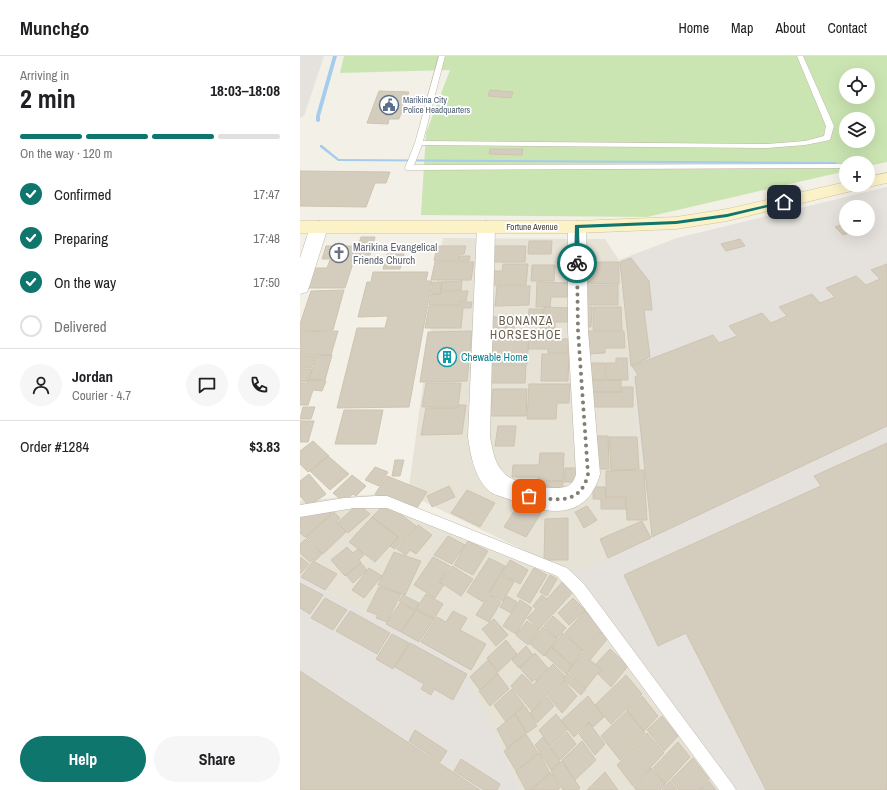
<!DOCTYPE html>
<meta charset="utf-8">
<style>
:root{--surface:#fff;--page:#f6f6f6;--text:#202124;--muted:#757577;--line:#e0e0e0;--accent:#0f766e}
body{margin:0;font-family:"Archivo Narrow",sans-serif;background:var(--page);color:var(--text);height:100vh;display:flex;flex-direction:column;font-size:15px;white-space:nowrap}
*{box-sizing:border-box;margin:0}
p{font-size:13px;color:var(--muted)}
.icon{flex:none;width:22px;height:22px;fill:none;stroke:currentColor;stroke-width:2;stroke-linecap:round;stroke-linejoin:round}
.map{position:relative;flex:1;overflow:hidden}
.details{display:flex;flex-direction:column;background:var(--surface);width:300px}
.details>*{flex:none}
.fabs{position:absolute;left:539px;top:12px;display:grid;gap:8px}
.fabs a{display:grid;place-items:center;width:36px;height:36px;border-radius:50%;background:var(--surface);box-shadow:0 4px 16px #0002;font-size:20px}
.pin{position:absolute;display:grid;place-items:center;width:34px;height:34px;color:#fff;margin:-17px;border-radius:8px;box-shadow:0 2px 6px #0006}
.courier{position:absolute;display:grid;place-items:center;width:40px;height:40px;margin:-20px;border:3px solid #0f766e;border-radius:50%;background:#fff;color:#222;box-shadow:0 1px 5px #0007}
.headline em{font-style:normal;font-weight:700}
.headline div{display:flex;flex-direction:column-reverse}
.headline{display:flex;align-items:center;justify-content:space-between;height:68px;padding:0 20px}
h1{font-size:26px;font-weight:700;line-height:30px}
.bar{display:grid;grid-template-columns:repeat(4,1fr);gap:6px 4px;align-content:center;height:48px;padding:0 20px}
.bar i{height:5px;border-radius:3px;background:var(--line)}
.bar .selected{background:var(--accent)}
.bar p{grid-column:span 4}
.line{display:flex;align-items:center;gap:10px;padding:0 20px;border-top:1px solid var(--line)}
.line div{flex:1}
.round{display:grid;place-items:center;flex:none;width:42px;height:42px;border-radius:21px;background:var(--page)}
ol{padding:0 20px;list-style:none}
li{display:flex;align-items:center;gap:12px;height:44px}
li p{margin-inline-start:auto}
li .icon{padding:4px;border-radius:50%;background:var(--accent);color:#fff;stroke-width:4}
li:last-child{color:var(--muted)}
li i{width:22px;height:22px;border:2px solid var(--line);border-radius:50%}
.action{display:flex;gap:8px;margin-top:auto;padding:8px 20px}
.action a{flex:1;height:46px;border-radius:24px;background:var(--accent);color:#fff;font-size:16px;font-weight:700;line-height:46px;text-align:center}
.action a+a{background:var(--page);color:var(--text)}
header{display:flex;align-items:center;gap:24px;box-sizing:border-box;height:56px;padding:0 20px;background:var(--surface);border-bottom:1px solid var(--line)}
header strong{font-size:19px}
nav{display:flex;gap:22px;margin-inline-start:auto;font-size:14px}
main{display:flex;flex:1;min-height:0}
.map>svg:first-child{display:block}
.residential{fill:#e6e2d6}
.industrial{fill:#e5e1dc;fill-rule:evenodd}
.green{fill:#cbe5b2;fill-rule:evenodd}
.lines{fill:none;stroke-linecap:round;stroke-linejoin:round}
.stream{fill:#a6ccec;fill-rule:evenodd}
.building{fill:#d4ccbd;stroke:#cec4b1}
.service-casing{stroke:#beb8aa;stroke-width:1}
.minor-casing{stroke:#beb8aa;stroke-width:1}
.secondary-casing{stroke:#d0c499;stroke-width:1}
.service{fill:#fff;fill-rule:evenodd}
.minor{fill:#fff;fill-rule:evenodd}
.secondary{fill:#fcf2c8;fill-rule:evenodd}
.route{fill:#0f766e}
.done{stroke:#827e74;stroke-width:4;stroke-dasharray:0 7.2}
.labels{text-anchor:middle;stroke-width:3.5;stroke-linejoin:round;paint-order:stroke}
.far-service-label{font-size:9px;fill:#4e5e75;stroke:#fff;text-anchor:start}
.far-street-label{font-size:9px;fill:#454036;stroke:#fff}
.worship-label{font-size:11px;fill:#5b616d;stroke:#fff;text-anchor:start}
.culture-label{font-size:11px;fill:#0d838f;stroke:#fff;text-anchor:start}
.neighbourhood-label{font-size:12px;letter-spacing:1px;fill:#685f4e;stroke:#fff}
</style>
<header>
<strong>Munchgo</strong>
<nav><a>Home</a><a>Map</a><a>About</a><a>Contact</a></nav>
</header>
<main>
<section class="details">
<div class="headline"><div><h1>2 min</h1><p>Arriving in</p></div><em>18:03–18:08</em></div>
<div class="bar"><i class="selected"></i><i class="selected"></i><i class="selected"></i><i></i><p>On the way · 120 m</p></div>
<ol>
<li><svg class="icon" aria-label="check" viewBox="0 0 24 24"><path d="M5 12l5 5 9-10"/></svg>Confirmed<p>17:47</p></li>
<li><svg class="icon" aria-label="check" viewBox="0 0 24 24"><path d="M5 12l5 5 9-10"/></svg>Preparing<p>17:48</p></li>
<li><svg class="icon" aria-label="check" viewBox="0 0 24 24"><path d="M5 12l5 5 9-10"/></svg>On the way<p>17:50</p></li>
<li><i></i>Delivered</li>
</ol>
<div class="line" style="height:72px"><a class="round"><svg class="icon" aria-label="person" viewBox="0 0 24 24"><circle cx="12" cy="8" r="4"/><path d="M4 21q1-7 8-7t8 7"/></svg></a><div><b>Jordan</b><p>Courier · 4.7</p></div><a class="round"><svg class="icon" aria-label="chat" viewBox="0 0 24 24"><path d="M4 5h16v11H9l-5 4z"/></svg></a><a class="round"><svg class="icon" aria-label="phone" viewBox="0 0 24 24"><path d="M5 4h4l2 5-3 2q2 4 5 5l2-3 5 2v4C11 20 4 13 5 4z"/></svg></a></div>
<div class="line" style="height:52px"><div>Order #1284</div><b>$3.83</b></div>
<div class="action"><a>Help</a><a>Share</a></div>
</section>
<div class="map">
<svg width="587" height="734" viewBox="0 0 587 734">
<rect width="100%" height="100%" fill="#f3f0e7"/>
<!-- residential -->
<path class="residential" d="M143,182L305,183L319,204L330,311L352,483L271,517L432,734H220L165,612L0,521V445L78,438L242,503L108,438Z"/>
<!-- industrial -->
<path class="industrial" d="M0,0H24L4,60L0,62Z
M587,131V734H432L270,517L352,483L330,311L319,204L377,182ZM546,151H568V173H546Z
M0,521L165,612L220,734H0Z"/>
<!-- green -->
<path class="green" d="M44,0H587V106L568,110V107H546V115L347,161L121,159L126,77L150,14L40,17ZM546,19H568V41H546ZM546,63H568V85H546Z"/>
<g class="lines">
<!-- stream -->
<path class="stream" d="M33,0H37L20,60V65L18,66L16,65V60Z
M20,89H22L39,103L535,106L537,107L535,108L38,105L20,91Z"/>
</g>
<!-- building -->
<path class="building" d="M190,34L213,36L211,42L188,40Z
M79,35L109,36L99,63H89L88,68L67,67Z
M190,93H223L222,99L189,98Z
M0,115L90,116L86,127H75L66,151L0,150Z
M546,167V173H562L543,179L535,171Z
M61,181H75L70,199H55Z
M440,183L445,190L426,195L421,188Z
M229,185H252L251,198H228Z
M26,190H56L52,203H22Z
M137,190H166L164,198H159L158,205H134Z
M193,190H226L225,206H191Z
M87,198H104L100,213H83Z
M160,200H170L169,205H159Z
M331,202L349,225L352,254H344L350,301L331,310L320,206Z
M30,204H54L45,232H5L13,212H27Z
M135,206H174L171,224H131Z
M283,206H319V228L282,227Z
M203,208H228L226,229H191L193,215H202Z
M587,208V370L352,481L335,321L338,319L332,310L413,279L419,287L437,280L429,270L462,257L471,267L487,260L479,251L512,238L520,247L535,241L526,232L556,220L566,229L580,223L571,214Z
M232,209H255L254,225H231Z
M73,216H128L126,225H132L109,351L37,352L57,272H85L88,260L58,261L67,226H71Z
M162,225L161,234H141L142,226Z
M133,226H142L140,238H131Z
M237,226L268,227L267,241H251L250,251H236Z
M286,229H318V249H286Z
M197,230H230L229,249L195,250Z
M44,234L33,274L0,275V268L11,235Z
M141,235H168L166,245H159V249H129L131,238H141Z
M160,246H172L171,252H163L161,272H125L129,250H160Z
M244,251L271,252L270,266H243Z
M284,251H292L291,271H284Z
M293,251H321L322,274H293Z
M229,253H243L242,266H228Z
M191,261H215L214,272H190Z
M241,267H255V273H240Z
M38,275L31,299H0V276Z
M172,275L167,325L120,326L128,276Z
M287,275H324L325,292H305V297L287,298Z
M229,277H239L238,283H268V297H248V293H228Z
M192,281H229L227,308H189Z
M242,298H269L268,325H241Z
M32,299L25,324H9L16,300Z
M0,300H15L11,312H0Z
M316,302H327L328,324H306V307H316Z
M289,307H305V324H289Z
M191,309H226L225,327H189Z
M0,313H12L7,326H0Z
M8,324L26,325L22,335L13,334L8,349H0V327L7,328Z
M290,324H321V336H290Z
M126,327H161L158,351H122Z
M229,328H270L269,347H257L256,363H227Z
M322,331H333V351H292V336H322Z
M193,333H227L226,360H190Z
M159,349H166L162,378L121,379L126,352H158Z
M3,351H15L11,363H0Z
M44,354H83L76,388H35Z
M0,365H14L8,386H0Z
M198,370H216L214,390H195Z
M296,380H308L309,413H297Z
M309,381H337L339,413L311,414Z
M13,385L29,400L8,416L0,408V395Z
M587,387V734H466L386,577L358,590L324,519L521,430L514,420Z
M240,397H264L263,425H238V421H212L213,409H239Z
M28,400L49,418L30,434L10,415Z
M95,404H104L100,420H92Z
M75,411L88,416L79,430L65,424Z
M265,412H277V426H264Z
M344,414L347,464H327L326,441H306V415Z
M9,418L26,438L9,450L0,440V425Z
M52,419L66,430L56,440L53,438L44,446L33,437Z
M87,420L127,436L115,455L75,438Z
M236,425H263V432H236Z
M149,430L155,441L132,451L127,440Z
M293,431H305L306,442H325L326,453H301V443H293Z
M167,434L195,447L180,471L151,457Z
M220,446L241,457L226,481L204,471Z
M86,447L116,470L95,493L90,490L99,481L72,461Z
M58,448L70,458L48,477L37,467Z
M287,450L297,464L284,472L275,456Z
M26,453L32,457L5,481L0,477V457Z
M34,456L40,462L36,466L46,476L23,498L6,481Z
M72,461L98,481L75,506L49,486Z
M268,462V504H244L245,463Z
M342,465L351,482L308,502L300,483Z
M118,469L132,479L116,498L110,494L106,499L97,493Z
M148,480L165,489L152,508L134,499Z
M6,483L22,498L15,505L14,503L10,506L0,497V488Z
M168,485L188,495L173,519L154,509Z
M47,491L53,497L58,493L64,499L59,504L61,506L45,520L31,504Z
M94,496L121,505L105,539L78,529Z
M0,501L9,508L0,518Z
M133,501L150,510L139,526L144,529L135,542L114,529Z
M189,502L205,510L183,546L167,536Z
M210,504L228,514L220,528L201,518Z
M13,505L37,518L25,534L1,521Z
M61,507L67,514L53,527L46,519Z
M152,510L173,523L161,540L140,526Z
M69,512L82,520L64,542L52,534Z
M234,512L247,519L230,547L217,540Z
M200,519L214,526L203,545L189,538Z
M250,519L257,523L247,540L240,536Z
M263,525L274,535L239,573L227,562L236,553L233,550L242,539L247,543Z
M0,527L23,539L10,558L0,552Z
M79,531L101,538L87,566L76,562L78,559L67,555Z
M126,538L143,548L134,563L116,553Z
M103,539L119,547L115,554L99,545Z
M189,539L201,546L189,566L176,559Z
M207,540L217,546L211,557L200,551Z
M25,542L47,554L33,574L11,562Z
M273,542L285,554L269,569L258,557Z
M220,544L232,552L216,578L203,570Z
M100,547L115,555L101,576L86,568Z
M116,554L134,563L119,586L101,576Z
M50,555L90,577L77,598L36,575Z
M153,555L167,562L160,574L186,588L171,614L121,586L137,561L146,566Z
M285,555L303,572L283,595L265,577Z
M253,560L266,572L257,582L244,570Z
M194,563L208,579L196,590L182,573Z
M227,565L239,574L228,589L216,579Z
M243,571L257,583L244,600L230,588Z
M301,576L308,582L290,604L301,613L286,632L268,615Z
M263,577L283,595L272,609L252,591Z
M92,578L109,587L93,613L76,603Z
M206,584L217,598L198,616L187,602Z
M110,587L167,618L153,644L134,633L131,639L121,633L124,628L95,611Z
M226,590L233,599L219,612L212,604Z
M251,591L272,610L266,618L245,599Z
M310,593L328,610L311,631L298,618L302,614L296,608Z
M235,597L248,612L236,625L235,623L232,626L220,612Z
M188,604L198,617L180,634L170,621Z
M253,608L265,620L232,655L211,630L222,618L233,629Z
M0,615L180,734H0Z
M268,617L286,633L281,639L263,623Z
M198,618L209,633L190,650L179,635Z
M326,619L342,638L311,668L295,649Z
M263,624L277,640L262,657L248,640Z
M212,633L224,649L206,666L194,649Z
M288,640L304,661L293,671L289,666L274,681L261,665Z
M342,640L358,660L344,675L327,654Z
M247,641L254,650L237,667L230,657Z
M225,650L237,670L227,677L215,657Z
M327,655L345,677L320,704L301,680Z
M215,658L226,677L207,692L197,673Z
M256,658L268,673L250,690L239,674Z
M362,660L378,680L364,695L347,674Z
M289,667L305,688L295,699L279,678Z
M115,674L147,695L140,706L109,685Z
M267,676L276,688L260,704L251,691Z
M347,677L364,697L333,730L317,709Z
M226,678L238,697L216,715L204,695Z
M243,681L260,706L251,714L235,689Z
M282,685L296,704L275,724L262,704Z
M378,686L390,701L365,728L353,712Z
M239,697L250,717L230,734H226L216,716Z
M393,702L409,723L399,734H379L371,724Z
M161,703L200,728L197,734H184L154,715Z
M262,705L280,732L278,734H263L251,715Z
M351,712L365,729L360,734H336L334,731Z
M305,716L318,734H287Z
M251,717L260,732L258,734H231Z
M370,725L377,734H362Z
M409,725L416,734H400Z"/>
<g class="lines">
<defs>
<path id="service" d="M139,0H145L123,85L467,88L505,85L524,80L526,70L497,0H503L534,70L530,84L505,89L467,92L122,89L114,109L541,108L545,110L541,112L106,114L105,112L115,87Z
M76,440H87L267,512L284,528L433,729L436,734H419L274,538L257,520L87,452H54L0,461V449L44,442Z"/>
<path id="minor" d="M19,165L25,167L28,171L9,231L7,236L0,238V202L10,171L13,167Z
M186,165L192,167L195,171L190,381C193,395 194,408 205,418C214,428 255,436 268,430C272,428 275,423 276,418L268,275V171L271,167L277,165L283,167L286,171L288,275L300,418C287,465 247,459 211,444C204,441 193,439 188,434C174,420 171,400 168,381L177,171L180,167Z"/>
<path id="secondary" d="M587,117V127L568,131L564,130L562,133L556,134L427,165L376,173L277,177H0V165H277L376,161L427,153L546,126V129H568V121Z"/>
</defs>
<!-- service casing -->
<use href="#service" class="service-casing"/>
<!-- minor casing -->
<use href="#minor" class="minor-casing"/>
<!-- secondary casing -->
<use href="#secondary" class="secondary-casing"/>
<!-- service -->
<use href="#service" class="service"/>
<!-- minor -->
<use href="#minor" class="minor"/>
<!-- secondary -->
<use href="#secondary" class="secondary"/>
</g>
<!-- route -->
<path class="route" d="M484,145L485,147L427,161L376,168L279,172L280,207L277,209L274,207L275,169L376,165L427,158Z"/>
<g class="lines">
<!-- done -->
<path class="done" d="M229,440C255,444 281,450 288,418L278,275L277,207"/>
</g>
<!-- icons -->
<defs>
<symbol id="civic-ring" viewBox="-11 -11 22 22"><circle r="9.5" fill="#fff" stroke="#5c6f8a" stroke-width="1.5"/><path d="M-.6-6.5H3V-4.5H.6V-3L4-1V1h2V6H-6V1h2V-1L-.6-3ZM-1.2 2.5V6h2.4V2.5Z" fill="#5c6f8a"/></symbol>
<symbol id="church-ring" viewBox="-11 -11 22 22"><circle r="9.5" fill="#fff" stroke="#6b7280" stroke-width="1.5"/><path d="M-1.2-6h2.4v3.5h3.3v2.4h-3.3V6h-2.4V-.1h-3.3v-2.4h3.3Z" fill="#6b7280"/></symbol>
<symbol id="building-ring" viewBox="-11 -11 22 22"><circle r="9.5" fill="#fff" stroke="#0f9aa8" stroke-width="1.5"/><path d="M-4-6H4V6H1V3H-1V6H-4ZM-2.5-4.3h1.7v1.8h-1.7ZM.8-4.3h1.7v1.8H.8ZM-2.5-1h1.7V.8h-1.7ZM.8-1h1.7V.8H.8Z" fill="#0f9aa8"/></symbol>
</defs>
<g fill-rule="evenodd">
<use href="#civic-ring" x="78" y="38" width="22" height="22"/>
<use href="#church-ring" x="28" y="186" width="22" height="22"/>
<use href="#building-ring" x="136" y="290" width="22" height="22"/>
</g>
<g class="labels">
<!-- far-service labels -->
<g class="far-service-label">
<text x="103" y="47">Marikina City<tspan x="103" dy="10">Police Headquarters</tspan></text>
</g>
<!-- far-street labels -->
<g class="far-street-label">
<text x="232" y="174">Fortune Avenue</text>
</g>
<!-- worship labels -->
<g class="worship-label">
<text x="53" y="195">Marikina Evangelical<tspan x="53" dy="13">Friends Church</tspan></text>
</g>
<!-- culture labels -->
<g class="culture-label">
<text x="161" y="305">Chewable Home</text>
</g>
<!-- neighbourhood labels -->
<g class="neighbourhood-label">
<text x="226" y="269">BONANZA<tspan x="226" dy="14">HORSESHOE</tspan></text>
</g>
</g>
</svg>
<div class="fabs">
<a><svg class="icon" aria-label="locate" viewBox="0 0 24 24"><circle cx="12" cy="12" r="6"/><path d="M12 2v4M12 18v4M2 12h4M18 12h4"/></svg></a>
<a><svg class="icon" aria-label="layers" viewBox="0 0 24 24"><path d="M12 4l9 5-9 5-9-5zM3 14l9 5 9-5"/></svg></a>
<a>+</a>
<a>−</a>
</div>
<div class="pin" style="left:229px;top:440px;background:#ea580c"><svg class="icon" aria-label="bag" viewBox="0 0 24 24"><path d="M5 8h14l-1 12H6zM9 8a3 3 0 0 1 6 0"/></svg></div>
<div class="pin" style="left:484px;top:146px;background:#1f2937"><svg class="icon" aria-label="home" viewBox="0 0 24 24"><path d="M3 11l9-7 9 7M6 9v11h12V9"/></svg></div>
<div class="courier" style="left:277px;top:207px"><svg class="icon" aria-label="bike" viewBox="0 0 24 24"><circle cx="6" cy="16" r="4"/><circle cx="18" cy="16" r="4"/><path d="M6 16l4-8h5l3 8M10 8l3 8H6M13 5h3"/></svg></div>
</div>
</main>
